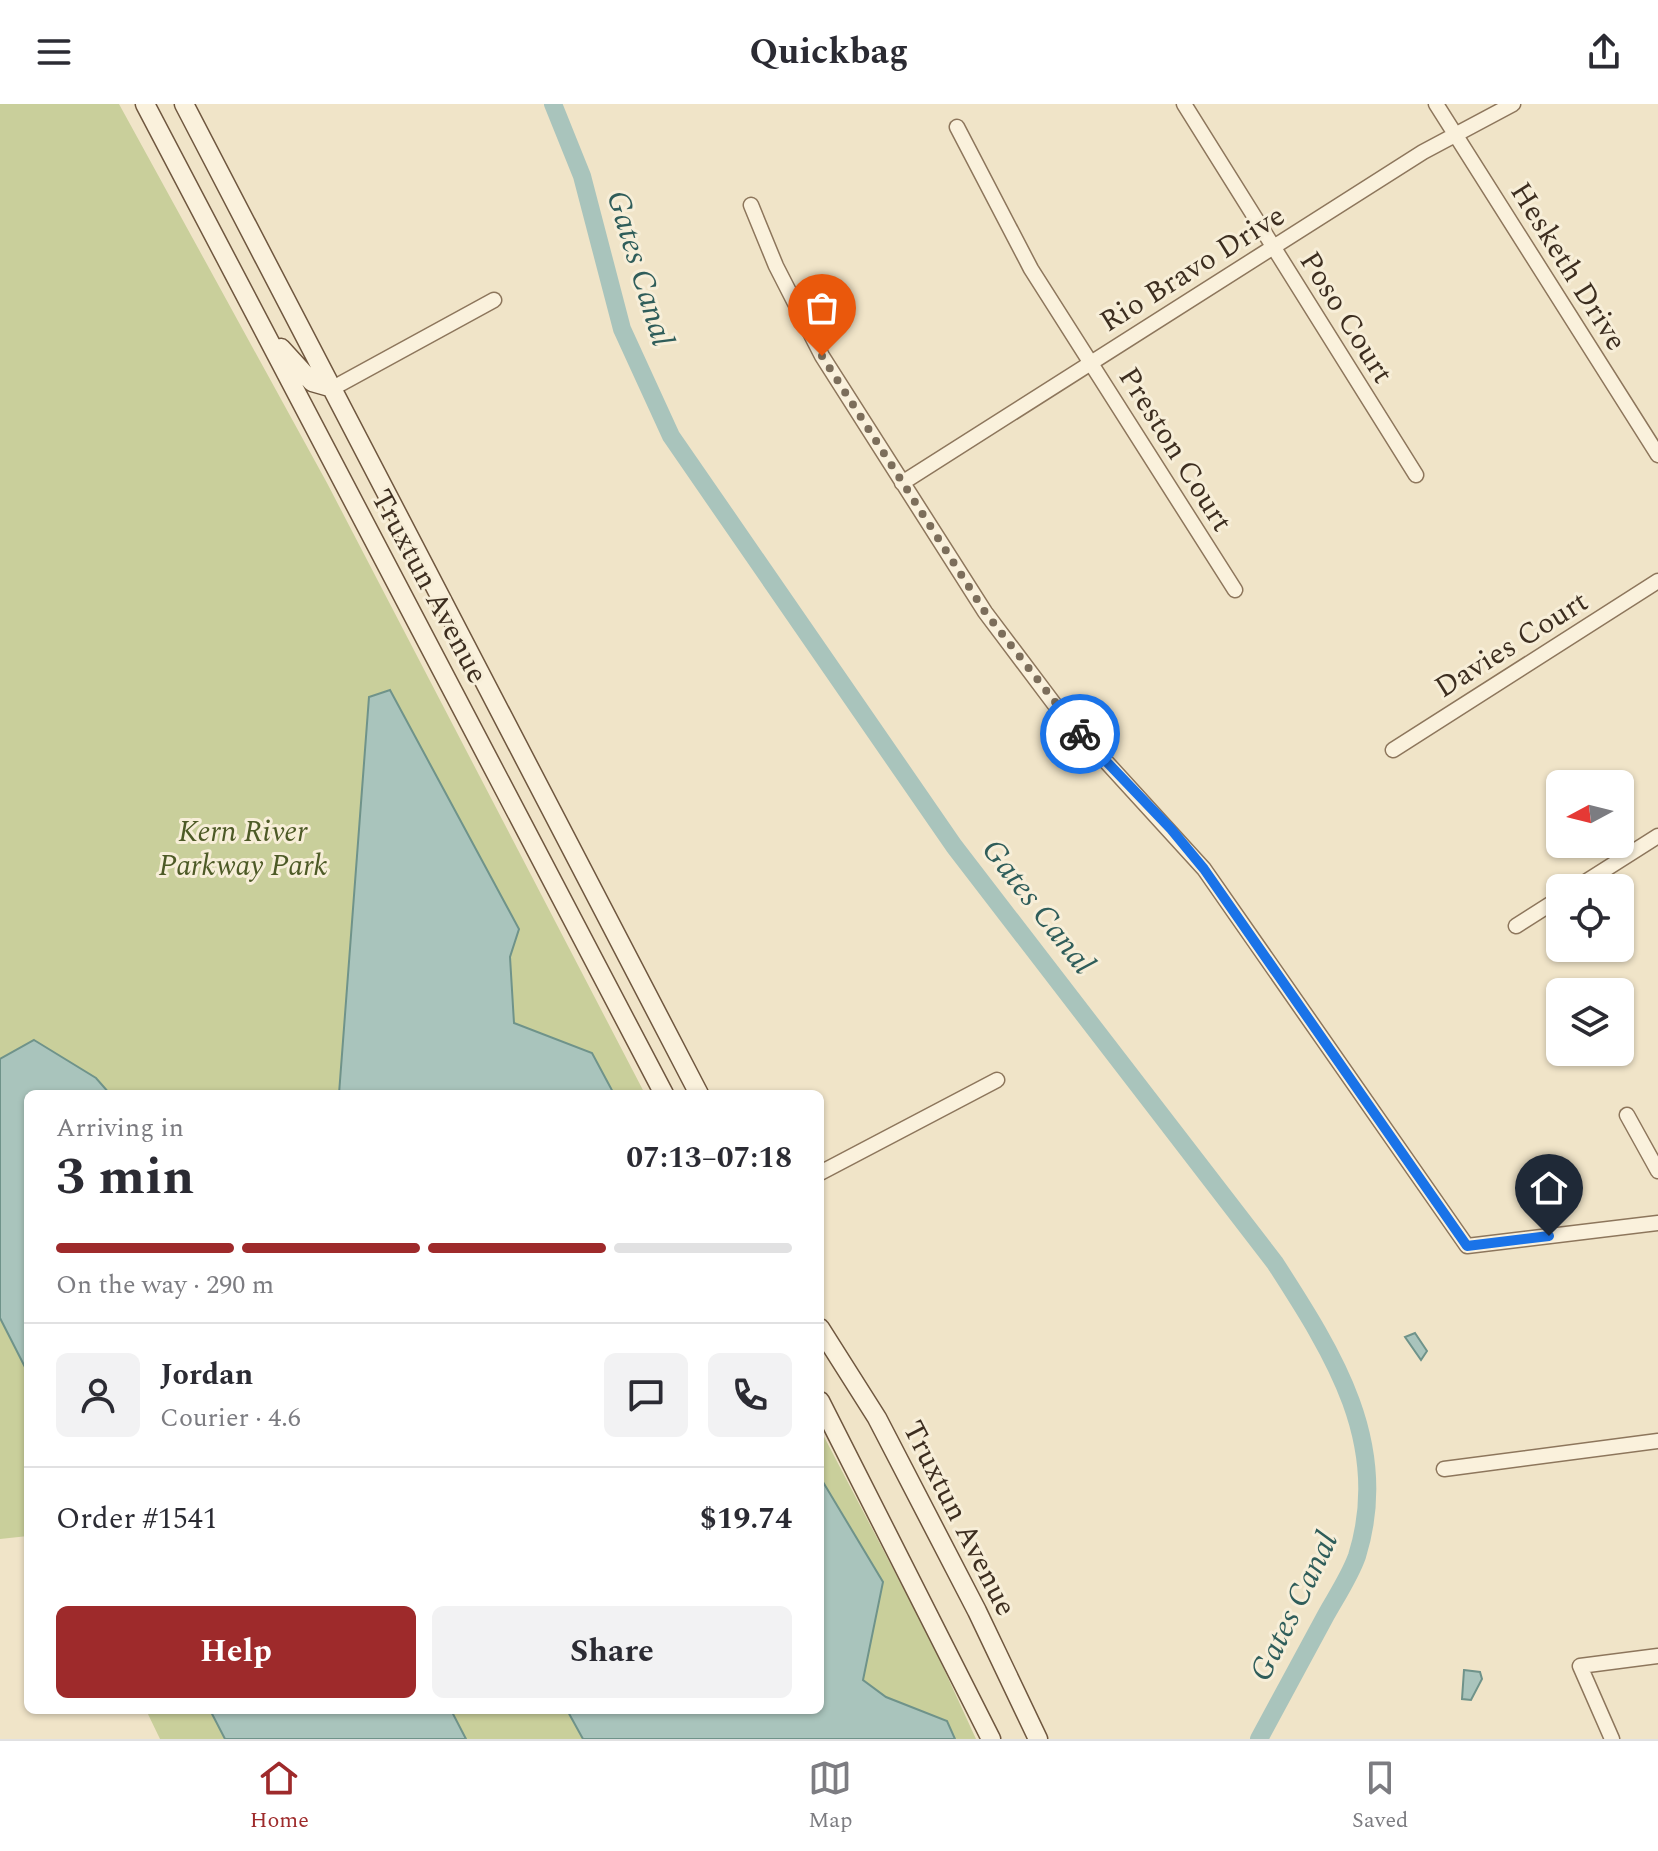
<!DOCTYPE html>
<meta charset="utf-8">
<style>
:root{--surface:#fff;--page:#f2f2f3;--text:#2b2b33;--muted:#7c7c81;--line:#e1e1e2;--accent:#9e2a2b}
body{margin:0;font-family:Spectral,serif;background:var(--page);color:var(--text);height:100vh;display:flex;flex-direction:column;font-size:30px;white-space:nowrap}
*{box-sizing:border-box;margin:0}
p{font-size:26px;color:var(--muted)}
.icon{flex:none;width:44px;height:44px;fill:none;stroke:currentColor;stroke-width:2;stroke-linecap:round;stroke-linejoin:round}
.map{position:relative;flex:1;overflow:hidden}
.side{position:absolute;left:24px;top:986px;width:800px;height:624px;display:flex;flex-direction:column;background:var(--surface);border-radius:12px;box-shadow:0 2px 6px #0004}
.side>*{flex:none}
.needle{width:52px;rotate:263deg}
.fabs{position:absolute;left:1546px;top:666px;display:grid;gap:16px}
.fabs a{display:grid;place-items:center;width:88px;height:88px;border-radius:12px;background:var(--surface);box-shadow:0 2px 6px #0004;font-size:40px}
.pin{position:absolute;display:grid;place-items:center;width:68px;height:68px;color:#fff;margin:-82px -34px;border-radius:50% 50% 50% 0;rotate:-45deg;box-shadow:0 0 8px #0007}
.pin .icon{rotate:45deg}
.courier{position:absolute;display:grid;place-items:center;width:80px;height:80px;margin:-40px;border:6px solid #1a73e8;border-radius:50%;background:#fff;color:#222;box-shadow:0 2px 10px #0007}
.summary em{font-style:normal;font-weight:700}
.summary div{display:flex;flex-direction:column-reverse}
.summary{display:flex;align-items:center;justify-content:space-between;height:136px;padding:0 32px}
h1{font-size:52px;font-weight:700;line-height:60px}
.bar{display:grid;grid-template-columns:repeat(4,1fr);gap:12px 8px;align-content:center;height:96px;padding:0 32px}
.bar i{height:10px;border-radius:6px;background:var(--line)}
.bar .selected{background:var(--accent)}
.bar p{grid-column:span 4}
.line{display:flex;align-items:center;gap:20px;padding:0 32px;border-top:2px solid var(--line)}
.line div{flex:1}
.round{display:grid;place-items:center;flex:none;width:84px;height:84px;border-radius:12px;background:var(--page)}
.action{display:flex;gap:16px;margin-top:auto;padding:16px 32px}
.action a{flex:1;height:92px;border-radius:12px;background:var(--accent);color:#fff;font-size:32px;font-weight:700;line-height:92px;text-align:center}
.action a+a{background:var(--page);color:var(--text)}
header{display:flex;justify-content:space-between;align-items:center;height:104px;padding:0 32px;background:var(--surface);font-size:36px;font-weight:700}
.dock{display:flex;justify-content:space-around;align-items:center;height:112px;border-top:2px solid var(--line);background:var(--surface);font-size:22px;color:var(--muted)}
.dock a{display:grid;justify-items:center;gap:4px}
.dock .selected{color:var(--accent)}
.map>svg:first-child{display:block}
.green{fill:#c9cf9b}
.water{fill:#a9c4bc;stroke:#6f938a;stroke-width:2}
.lines{fill:none;stroke-linecap:round;stroke-linejoin:round}
.canal{stroke:#a9c4bc;stroke-width:18}
.street-casing{stroke:#8d765c;stroke-width:17}
.secondary-casing{stroke:#6f573f;stroke-width:21}
.street{stroke:#faf1dc;stroke-width:14}
.secondary{stroke:#faf1dc;stroke-width:18}
.done{stroke:#7c6e5b;stroke-width:8;stroke-dasharray:0 14.4}
.route{stroke:#1a73e8;stroke-width:10}
.labels{text-anchor:middle;stroke-width:6;stroke-linejoin:round;paint-order:stroke}
.street-label{font-size:30px;fill:#3d2e20;stroke:#f7eed8}
.park-label{font-size:30px;font-style:italic;fill:#4d5a26;stroke:#f7eed8}
.water-label{font-size:32px;font-style:italic;fill:#2f5d5a;stroke:#f7eed8}
</style>
<header><svg class="icon" aria-label="menu" viewBox="0 0 24 24"><path d="M4 6h16M4 12h16M4 18h16"/></svg>Quickbag<svg class="icon" aria-label="share" viewBox="0 0 24 24"><path d="M12 15V3M7 8l5-5 5 5M5 13v7h14v-7"/></svg></header>
<div class="map">
<svg width="1658" height="1635" viewBox="0 0 1658 1635">
<rect width="100%" height="100%" fill="#f0e4c8"/>
<!-- green -->
<path class="green" d="M0,0H119L327,379L645,990H28V1432L0,1435Z
M820,1325L932,1539L976,1635H160L146,1606H820Z"/>
<!-- water -->
<path class="water" d="M390,586L519,825L510,853L514,919L592,949L614,990H339L369,593Z
M34,936L96,974L110,990H28V1269L0,1214V955Z
M1415,1229L1427,1247L1421,1256L1405,1233Z
M820,1373L883,1478L863,1576L886,1593L947,1617L955,1635H583L567,1606H820Z
M1464,1566L1480,1568L1482,1575L1471,1596L1462,1595Z
M210,1606H451L466,1635H225Z"/>
<g class="lines">
<!-- canal -->
<path class="canal" d="M553,0L582,72L622,225L671,332L954,742L1275,1159C1333,1249 1392,1340 1357,1452C1350,1472 1336,1493 1326,1511C1303,1553 1281,1594 1259,1635"/>
<defs>
<path id="street" d="M1184,0L1416,371
M1436,0L1658,351
M957,23L1031,165L1235,486
M751,101L776,162L822,252L985,508L1058,605L1204,765L1467,1142L1658,1119
M333,284L494,196
M902,379L1423,48L1513,0
M1393,646L1658,477
M1576,784L1658,732
M1516,822L1560,794
M1627,1011L1658,1067
M820,1069L997,976
M1444,1365L1658,1337
M1612,1635L1580,1562L1658,1552"/>
<path id="secondary" d="M145,0L664,990
M184,0L699,990
M281,244L312,278L333,284
M820,1224L877,1314L977,1507L1038,1635
M820,1297L991,1635"/>
</defs>
<!-- street casing -->
<use href="#street" class="street-casing"/>
<!-- secondary casing -->
<use href="#secondary" class="secondary-casing"/>
<!-- street -->
<use href="#street" class="street"/>
<!-- secondary -->
<use href="#secondary" class="secondary"/>
</g>
<g class="lines">
<!-- done -->
<path class="done" d="M822,252L985,508L1080,630"/>
<!-- route -->
<path class="route" d="M1080,630L1171,725L1204,765L1467,1142L1549,1132"/>
</g>
<g class="labels">
<!-- street labels -->
<g class="street-label">
<text transform="translate(1569 162) rotate(58)" y="10">Hesketh Drive</text>
<text transform="translate(1192 164) rotate(-32)" y="10">Rio Bravo Drive</text>
<text transform="translate(1347 213) rotate(58)" y="10">Poso Court</text>
<text transform="translate(1176 345) rotate(58)" y="10">Preston Court</text>
<text transform="translate(430 482) rotate(62)" y="10">Truxtun Avenue</text>
<text transform="translate(1511 540) rotate(-32)" y="10">Davies Court</text>
<text transform="translate(960 1414) rotate(63)" y="10">Truxtun Avenue</text>
</g>
<!-- park labels -->
<g class="park-label">
<text x="243" y="737">Kern River<tspan x="243" dy="34">Parkway Park</tspan></text>
</g>
<!-- water labels -->
<g class="water-label">
<text transform="translate(641 164) rotate(73)" y="11">Gates Canal</text>
<text transform="translate(1039 802) rotate(52)" y="11">Gates Canal</text>
<text transform="translate(1293 1502) rotate(-64)" y="11">Gates Canal</text>
</g>
</g>
</svg>
<div class="fabs">
<a><svg class="needle" viewBox="-14 -14 28 28"><path d="M0-13l5 13h-10z" fill="#e53935"/><path d="M0 13l5-13h-10z" fill="#7c7c81"/></svg></a>
<a><svg class="icon" aria-label="locate" viewBox="0 0 24 24"><circle cx="12" cy="12" r="6"/><path d="M12 2v4M12 18v4M2 12h4M18 12h4"/></svg></a>
<a><svg class="icon" aria-label="layers" viewBox="0 0 24 24"><path d="M12 4l9 5-9 5-9-5zM3 14l9 5 9-5"/></svg></a>
</div>
<div class="pin" style="left:822px;top:252px;background:#ea580c"><svg class="icon" aria-label="bag" viewBox="0 0 24 24"><path d="M5 8h14l-1 12H6zM9 8a3 3 0 0 1 6 0"/></svg></div>
<div class="pin" style="left:1549px;top:1132px;background:#1f2937"><svg class="icon" aria-label="home" viewBox="0 0 24 24"><path d="M3 11l9-7 9 7M6 9v11h12V9"/></svg></div>
<div class="courier" style="left:1080px;top:630px"><svg class="icon" aria-label="bike" viewBox="0 0 24 24"><circle cx="6" cy="16" r="4"/><circle cx="18" cy="16" r="4"/><path d="M6 16l4-8h5l3 8M10 8l3 8H6M13 5h3"/></svg></div>
<section class="side">
<div class="summary"><div><h1>3 min</h1><p>Arriving in</p></div><em>07:13–07:18</em></div>
<div class="bar"><i class="selected"></i><i class="selected"></i><i class="selected"></i><i></i><p>On the way · 290 m</p></div>
<div class="line" style="height:144px"><a class="round"><svg class="icon" aria-label="person" viewBox="0 0 24 24"><circle cx="12" cy="8" r="4"/><path d="M4 21q1-7 8-7t8 7"/></svg></a><div><b>Jordan</b><p>Courier · 4.6</p></div><a class="round"><svg class="icon" aria-label="chat" viewBox="0 0 24 24"><path d="M4 5h16v11H9l-5 4z"/></svg></a><a class="round"><svg class="icon" aria-label="phone" viewBox="0 0 24 24"><path d="M5 4h4l2 5-3 2q2 4 5 5l2-3 5 2v4C11 20 4 13 5 4z"/></svg></a></div>
<div class="line" style="height:104px"><div>Order #1541</div><b>$19.74</b></div>
<div class="action"><a>Help</a><a>Share</a></div>
</section>
</div>
<nav class="dock">
<a class="selected"><svg class="icon" aria-label="home" viewBox="0 0 24 24"><path d="M3 11l9-7 9 7M6 9v11h12V9"/></svg>Home</a>
<a><svg class="icon" aria-label="map" viewBox="0 0 24 24"><path d="M3 6l6-2 6 2 6-2v14l-6 2-6-2-6 2zM9 4v14M15 6v14"/></svg>Map</a>
<a><svg class="icon" aria-label="saved" viewBox="0 0 24 24"><path d="M7 4h10v16l-5-4-5 4z"/></svg>Saved</a>
</nav>
